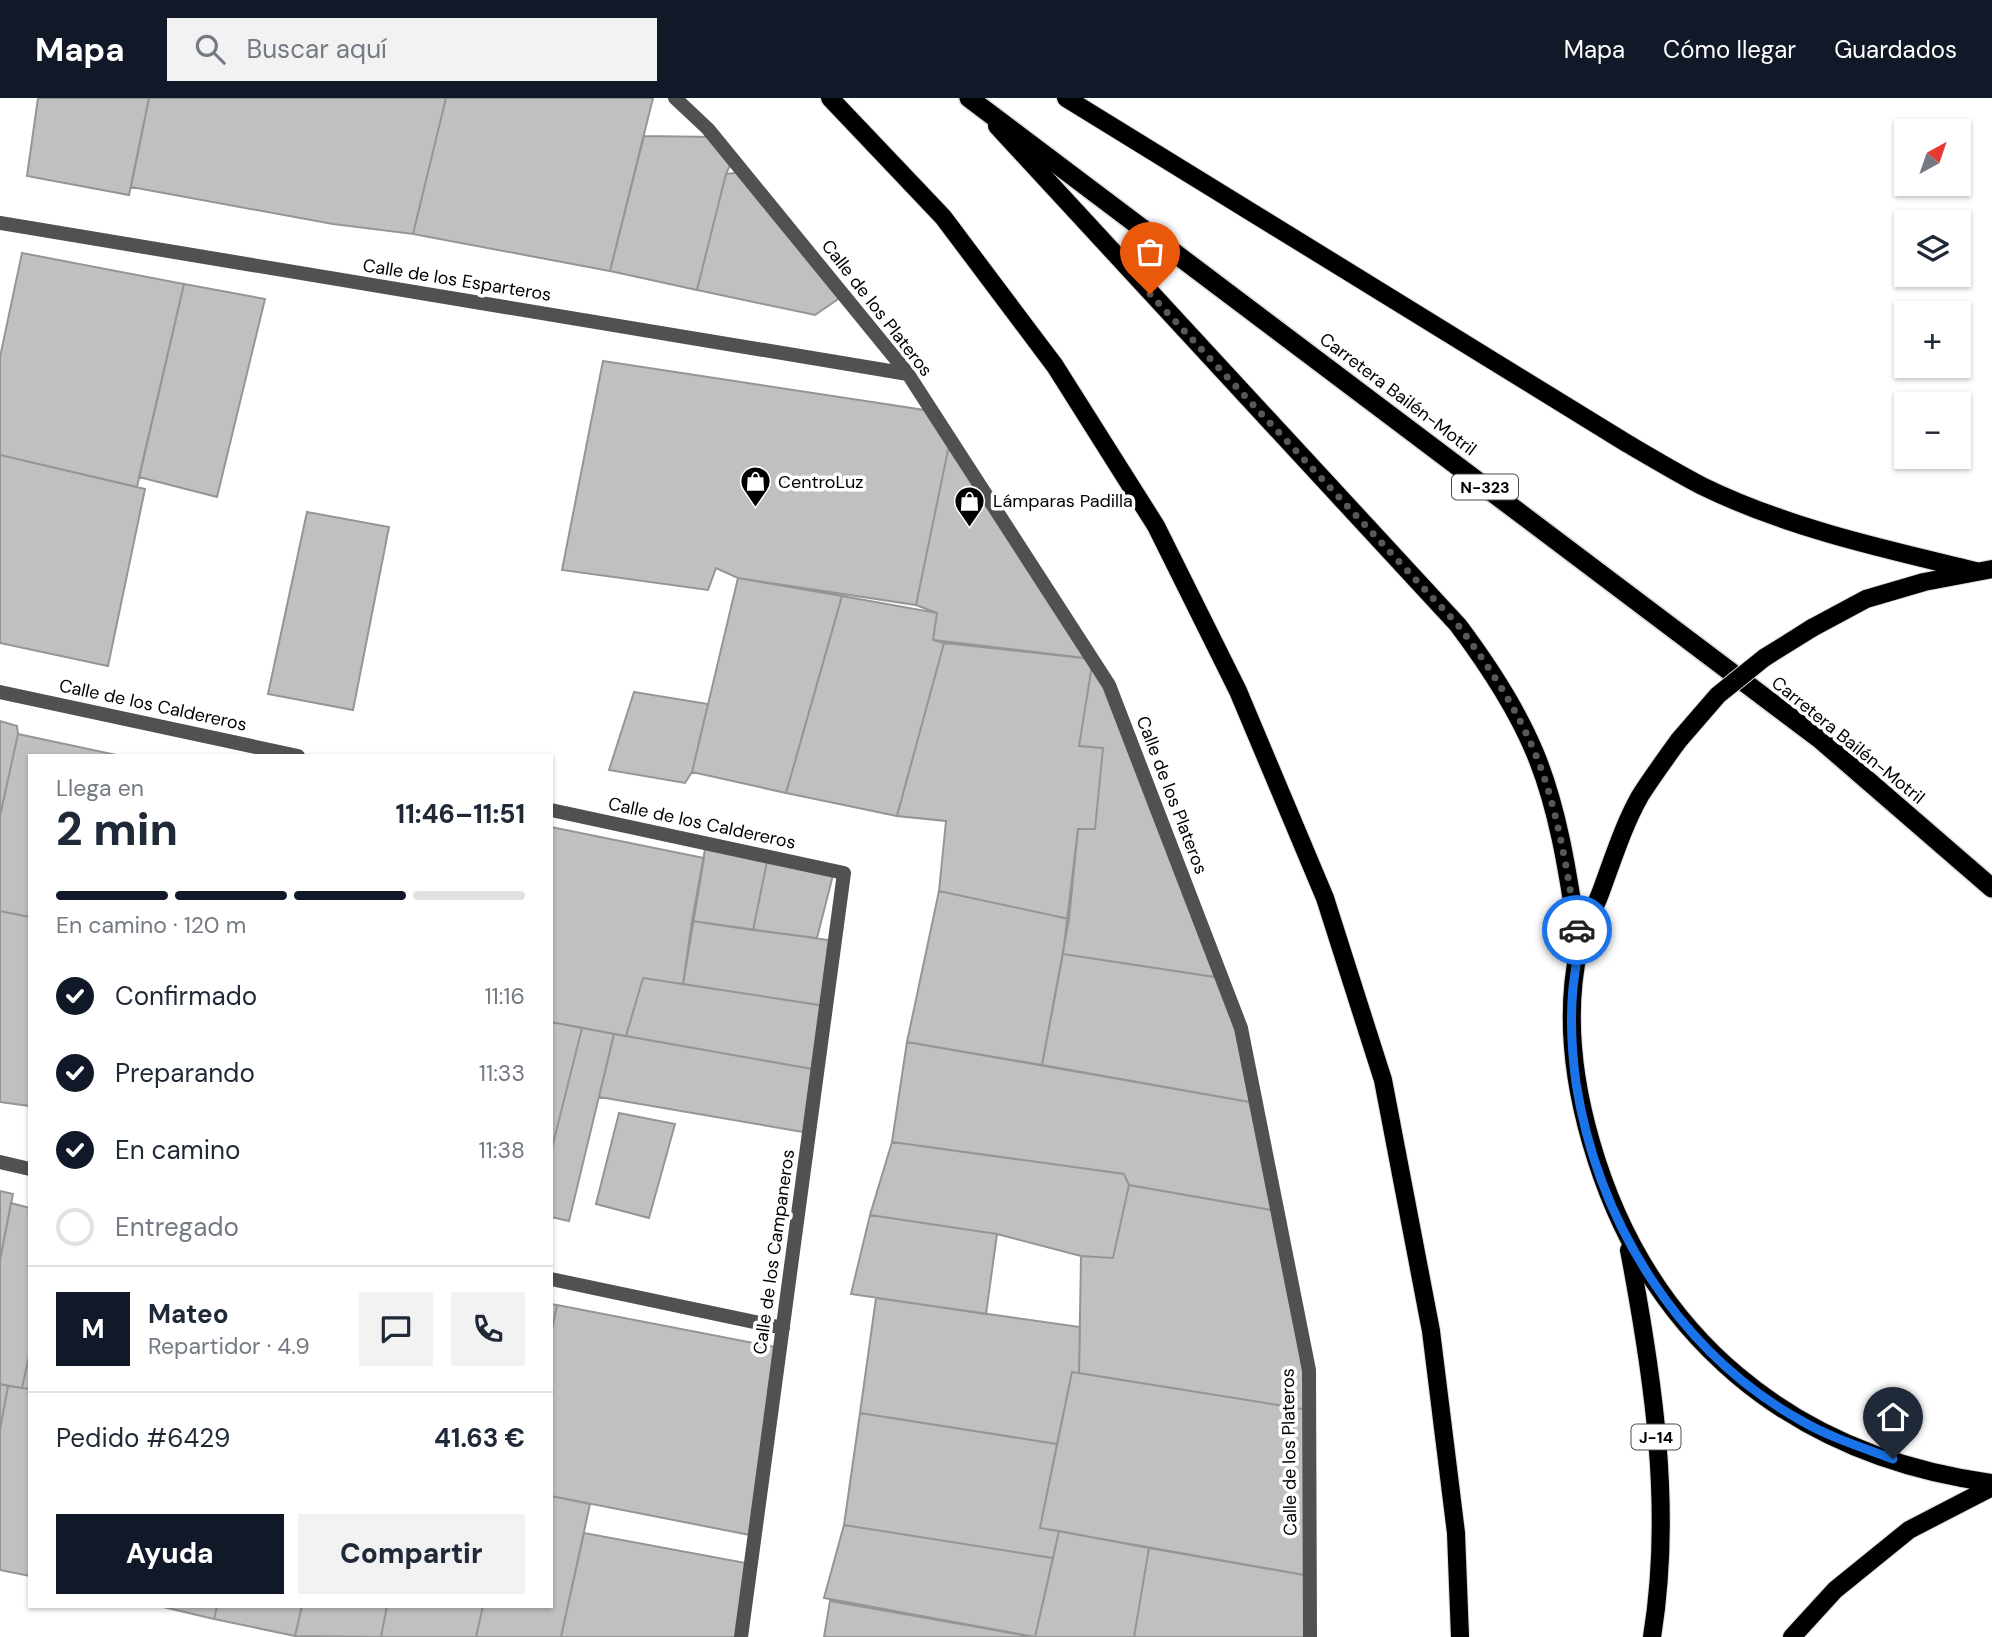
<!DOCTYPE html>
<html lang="es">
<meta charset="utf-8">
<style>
:root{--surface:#fff;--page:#f2f2f3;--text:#1f2937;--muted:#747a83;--line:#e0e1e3;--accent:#111827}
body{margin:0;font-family:"DM Sans",sans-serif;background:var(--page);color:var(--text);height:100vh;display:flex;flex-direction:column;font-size:26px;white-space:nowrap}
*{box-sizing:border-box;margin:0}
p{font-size:23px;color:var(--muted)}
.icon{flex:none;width:38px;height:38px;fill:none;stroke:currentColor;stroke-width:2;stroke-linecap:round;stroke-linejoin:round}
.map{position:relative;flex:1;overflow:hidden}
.side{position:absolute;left:28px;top:656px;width:525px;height:854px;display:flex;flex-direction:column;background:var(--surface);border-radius:0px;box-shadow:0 2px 5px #0004}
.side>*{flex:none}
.needle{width:46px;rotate:40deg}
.controls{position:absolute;left:1894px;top:21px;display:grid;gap:14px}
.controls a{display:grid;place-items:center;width:77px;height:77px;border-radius:0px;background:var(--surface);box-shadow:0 2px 5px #0004;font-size:35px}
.pin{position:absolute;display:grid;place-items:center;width:60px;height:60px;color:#fff;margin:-72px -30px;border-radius:50% 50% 50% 0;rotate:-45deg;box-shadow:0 0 7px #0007}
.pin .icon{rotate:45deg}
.courier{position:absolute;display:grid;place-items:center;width:70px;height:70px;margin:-35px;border:5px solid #1a73e8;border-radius:50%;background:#fff;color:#222;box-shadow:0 2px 9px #0007}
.overview em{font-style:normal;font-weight:800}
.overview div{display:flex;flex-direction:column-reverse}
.overview{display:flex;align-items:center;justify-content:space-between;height:119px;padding:0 28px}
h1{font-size:46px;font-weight:800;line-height:52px}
.bar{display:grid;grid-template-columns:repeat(4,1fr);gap:10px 7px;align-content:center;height:84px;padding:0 28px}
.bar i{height:9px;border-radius:5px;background:var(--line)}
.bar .current{background:var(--accent)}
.bar p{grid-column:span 4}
.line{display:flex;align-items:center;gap:18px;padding:0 28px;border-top:2px solid var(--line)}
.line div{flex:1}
.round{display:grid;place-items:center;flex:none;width:74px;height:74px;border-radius:0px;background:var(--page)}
ol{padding:0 28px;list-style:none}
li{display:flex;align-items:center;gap:21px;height:77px}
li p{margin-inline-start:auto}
li .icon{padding:7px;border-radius:50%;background:var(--accent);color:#fff;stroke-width:4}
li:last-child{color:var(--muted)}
li i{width:38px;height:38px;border:4px solid var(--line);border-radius:50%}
.button{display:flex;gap:14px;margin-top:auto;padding:14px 28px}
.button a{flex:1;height:80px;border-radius:0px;background:var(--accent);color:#fff;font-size:28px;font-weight:800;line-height:80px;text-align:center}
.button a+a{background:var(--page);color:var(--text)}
header{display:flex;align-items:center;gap:42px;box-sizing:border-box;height:98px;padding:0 35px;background:var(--accent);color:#fff}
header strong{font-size:33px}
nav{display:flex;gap:38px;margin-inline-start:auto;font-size:24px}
.search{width:490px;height:63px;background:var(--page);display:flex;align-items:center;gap:18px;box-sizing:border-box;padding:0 24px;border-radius:0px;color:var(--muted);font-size:26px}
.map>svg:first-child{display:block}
.building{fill:#c0c0c0;stroke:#959595;stroke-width:2}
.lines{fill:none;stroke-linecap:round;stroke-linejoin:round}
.primary-casing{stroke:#dbdbdb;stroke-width:20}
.trunk-casing{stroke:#dbdbdb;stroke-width:22}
.minor{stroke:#515151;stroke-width:14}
.primary{stroke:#000;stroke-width:18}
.trunk{stroke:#000;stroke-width:19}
.primary-bridge-casing{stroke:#dbdbdb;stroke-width:20;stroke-linecap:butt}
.primary-bridge{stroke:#000;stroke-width:18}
.done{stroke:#595959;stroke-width:7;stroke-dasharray:0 12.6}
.route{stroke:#1a73e8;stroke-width:9}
.labels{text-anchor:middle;stroke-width:7;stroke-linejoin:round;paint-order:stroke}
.shield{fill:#fff;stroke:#4c4c4c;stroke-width:2}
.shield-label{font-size:16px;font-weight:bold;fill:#000}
.street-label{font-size:18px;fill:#000;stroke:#fff}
.poi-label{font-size:18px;fill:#000;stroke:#fff;text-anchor:start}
</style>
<header>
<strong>Mapa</strong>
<div class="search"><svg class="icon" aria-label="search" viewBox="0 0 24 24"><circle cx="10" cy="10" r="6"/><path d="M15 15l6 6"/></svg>Buscar aquí</div>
<nav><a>Mapa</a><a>Cómo llegar</a><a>Guardados</a></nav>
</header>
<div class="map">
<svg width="1992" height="1539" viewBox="0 0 1992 1539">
<rect width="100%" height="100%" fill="#fff"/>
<!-- building -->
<path class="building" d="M38,0H149L129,97L27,78Z
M149,0H446L413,136L333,126L131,89Z
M446,0H653L610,173L413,136Z
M644,38L714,39L733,61L726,76L697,192L610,173Z
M743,74L844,197L815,217L697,192L726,76Z
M22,155L184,186L137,389L0,357V259Z
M184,186L265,201L217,399L139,379Z
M603,263L931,313L958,353L948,352L916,507L738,480L716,470L708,492L562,472Z
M948,352L958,353L1093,561L933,542L937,515L916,507Z
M0,357L145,391L108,568L0,545Z
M307,414L389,429L353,612L268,596Z
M738,480L842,498L786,695L692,674Z
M842,498L937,515L933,542L944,545L897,718L786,695Z
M944,545L1093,561L1079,648L1103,650L1095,731H1078L1069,821L939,793L946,723L897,718Z
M1093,561L1221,880L1063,856L1078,731H1095L1103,650L1079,648Z
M634,594L708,606L692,674L685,685L609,672Z
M0,623L17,628L18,636L0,718Z
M18,636L121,658H30V819L0,813V718Z
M551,729L704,760L683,886L643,880L626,938L551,924Z
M706,746L768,759L753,832L692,823Z
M768,759L834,773L817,840L753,832Z
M939,793L1069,821L1042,967L907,944Z
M0,813L30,819V1008L0,1004Z
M692,823L835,843L826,908L683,886Z
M1063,856L1221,880L1255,1005L1042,967Z
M643,880L826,908L818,972L626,938Z
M551,924L582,930L551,1054Z
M582,930L614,936L569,1123L551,1119V1054Z
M614,936L818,972L809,1035L599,999Z
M907,944L1255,1005L1277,1113L1129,1087L1124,1076L892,1044Z
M619,1015L675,1026L649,1120L596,1106Z
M892,1044L1124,1076L1129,1087L1113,1160L1081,1158L997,1136L870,1117Z
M1129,1087L1277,1113L1309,1312L1079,1275L1081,1158L1113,1160Z
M0,1093L13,1096L0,1162Z
M11,1105L30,1110V1254L22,1290L0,1286V1162Z
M870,1117L997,1136L986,1216L851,1196Z
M876,1200L1080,1229L1079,1275L1072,1274L1057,1346L860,1315Z
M551,1206L557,1207L551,1237Z
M557,1207L780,1250L755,1438L551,1398V1237Z
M30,1254V1291L22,1290Z
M1072,1274L1309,1312L1310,1478L1040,1430Z
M0,1286L8,1288L0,1332Z
M8,1288L30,1291V1478L0,1472V1332Z
M860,1315L1057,1346L1040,1430L1059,1433L1053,1460L844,1427Z
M551,1398L590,1406L561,1539H476L483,1508H551Z
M844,1427L1053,1460L1035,1539L824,1500Z
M1059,1433L1149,1450L1134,1539H1035Z
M584,1435L751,1466L741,1539H561Z
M1149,1450L1310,1478L1306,1539H1134Z
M830,1503L1034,1539H824Z
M159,1508H217L214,1521Z
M217,1508H302L295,1538L214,1521Z
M302,1508H387L381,1539L295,1538Z
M387,1508H483L476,1539H381Z"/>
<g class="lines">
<defs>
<path id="primary" d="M830,0L943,119L1055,268L1156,428L1238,593L1325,800L1383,982L1431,1233L1456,1435L1460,1539
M1066,0L1628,346C1652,360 1677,375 1702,388C1788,430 1884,451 1976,473
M997,28L1458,527C1488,567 1516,609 1535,655C1560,715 1569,784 1579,848
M1812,530L1866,501L1924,484L1992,471
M1679,642C1666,660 1652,679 1640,698C1623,728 1612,764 1600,796C1593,814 1583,832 1579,850C1565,914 1573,982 1591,1044C1647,1239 1792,1358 1992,1385
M1629,1152C1653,1278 1673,1411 1652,1539
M1792,1539L1835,1492L1909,1432L1992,1389"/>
<path id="trunk" d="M969,0L1821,642L1992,790"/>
</defs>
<!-- primary casing -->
<use href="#primary" class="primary-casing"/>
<!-- trunk casing -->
<use href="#trunk" class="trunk-casing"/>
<!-- minor -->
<path class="minor" d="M675,0L708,31L908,276L1109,587L1241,930L1309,1272L1310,1539
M0,125L908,276
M0,594L298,658
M551,712L844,775L741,1539
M0,1064L30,1071
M551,1181L783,1230"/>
<!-- primary -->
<use href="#primary" class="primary"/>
<!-- trunk -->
<use href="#trunk" class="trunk"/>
<defs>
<path id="primary-bridge" d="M1679,642L1718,597L1764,560L1812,530"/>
</defs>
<!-- primary-bridge casing -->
<use href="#primary-bridge" class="primary-bridge-casing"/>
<!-- primary-bridge -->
<use href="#primary-bridge" class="primary-bridge"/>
</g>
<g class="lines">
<!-- done -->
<path class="done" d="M1150,196L1458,527C1488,567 1516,609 1535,655C1558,710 1567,774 1577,832"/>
<!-- route -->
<path class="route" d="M1577,832C1580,852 1575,870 1573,890C1570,920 1572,955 1576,985C1598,1123 1677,1253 1800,1322C1829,1339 1861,1349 1893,1361"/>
</g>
<!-- icons -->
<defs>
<symbol id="shop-pin" viewBox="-11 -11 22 30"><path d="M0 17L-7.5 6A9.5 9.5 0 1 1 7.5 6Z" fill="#000" stroke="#fff"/><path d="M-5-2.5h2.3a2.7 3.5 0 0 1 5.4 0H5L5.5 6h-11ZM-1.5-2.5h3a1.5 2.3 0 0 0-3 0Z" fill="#fff"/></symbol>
</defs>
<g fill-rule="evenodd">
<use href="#shop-pin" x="738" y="366" width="35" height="47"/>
<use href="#shop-pin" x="952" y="386" width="35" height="47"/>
</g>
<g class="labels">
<!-- shield labels -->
<g class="shield">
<rect x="1452" y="376.5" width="66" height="25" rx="5"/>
<rect x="1631.5" y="1326.5" width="49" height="25" rx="5"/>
</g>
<g class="shield-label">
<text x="1485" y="395">N-323</text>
<text x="1656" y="1345">J-14</text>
</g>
<!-- street labels -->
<g class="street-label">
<text transform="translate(457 182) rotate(9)" y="6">Calle de los Esparteros</text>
<text transform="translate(877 210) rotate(52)" y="6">Calle de los Plateros</text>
<text transform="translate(1398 296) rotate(37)" y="6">Carretera Bailén-Motril</text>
<text transform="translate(153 607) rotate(12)" y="6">Calle de los Caldereros</text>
<text transform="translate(1848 642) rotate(39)" y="6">Carretera Bailén-Motril</text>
<text transform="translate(1172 697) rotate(69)" y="6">Calle de los Plateros</text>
<text transform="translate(702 725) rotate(12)" y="6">Calle de los Caldereros</text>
<text transform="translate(774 1154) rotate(-82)" y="6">Calle de los Campaneros</text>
<text transform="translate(1289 1354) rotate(-91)" y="6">Calle de los Plateros</text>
</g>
<!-- poi labels -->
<g class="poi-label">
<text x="778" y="390">CentroLuz</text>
<text x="993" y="409">Lámparas Padilla</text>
</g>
</g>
</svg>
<div class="controls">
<a><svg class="needle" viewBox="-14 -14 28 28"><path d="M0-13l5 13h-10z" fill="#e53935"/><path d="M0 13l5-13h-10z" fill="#747a83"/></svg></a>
<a><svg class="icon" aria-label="layers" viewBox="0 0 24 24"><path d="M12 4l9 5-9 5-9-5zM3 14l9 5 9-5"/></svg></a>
<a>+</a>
<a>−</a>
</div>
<div class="pin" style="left:1150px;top:196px;background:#ea580c"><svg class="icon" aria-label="bag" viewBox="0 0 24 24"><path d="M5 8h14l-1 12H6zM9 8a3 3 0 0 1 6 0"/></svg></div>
<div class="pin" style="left:1893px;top:1361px;background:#1f2937"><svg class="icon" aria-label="home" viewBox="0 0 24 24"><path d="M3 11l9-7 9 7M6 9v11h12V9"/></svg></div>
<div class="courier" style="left:1577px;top:832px"><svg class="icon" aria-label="car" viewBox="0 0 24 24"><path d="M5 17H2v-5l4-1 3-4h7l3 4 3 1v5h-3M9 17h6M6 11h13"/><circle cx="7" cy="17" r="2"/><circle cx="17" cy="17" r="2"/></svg></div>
<section class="side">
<div class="overview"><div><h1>2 min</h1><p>Llega en</p></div><em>11:46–11:51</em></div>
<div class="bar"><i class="current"></i><i class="current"></i><i class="current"></i><i></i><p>En camino · 120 m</p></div>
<ol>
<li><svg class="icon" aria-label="check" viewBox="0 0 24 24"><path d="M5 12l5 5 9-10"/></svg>Confirmado<p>11:16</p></li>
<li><svg class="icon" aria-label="check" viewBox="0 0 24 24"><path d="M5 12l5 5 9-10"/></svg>Preparando<p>11:33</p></li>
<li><svg class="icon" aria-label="check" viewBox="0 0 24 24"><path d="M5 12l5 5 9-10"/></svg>En camino<p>11:38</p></li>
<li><i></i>Entregado</li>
</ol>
<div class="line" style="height:126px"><b class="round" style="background:var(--accent);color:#fff">M</b><div><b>Mateo</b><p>Repartidor · 4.9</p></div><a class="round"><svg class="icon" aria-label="chat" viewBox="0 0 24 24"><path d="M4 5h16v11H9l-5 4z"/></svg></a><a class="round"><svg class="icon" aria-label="phone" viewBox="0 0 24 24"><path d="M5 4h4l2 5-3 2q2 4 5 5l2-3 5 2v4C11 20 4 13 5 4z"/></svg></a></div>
<div class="line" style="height:91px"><div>Pedido #6429</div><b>41.63 €</b></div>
<div class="button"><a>Ayuda</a><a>Compartir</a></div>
</section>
</div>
